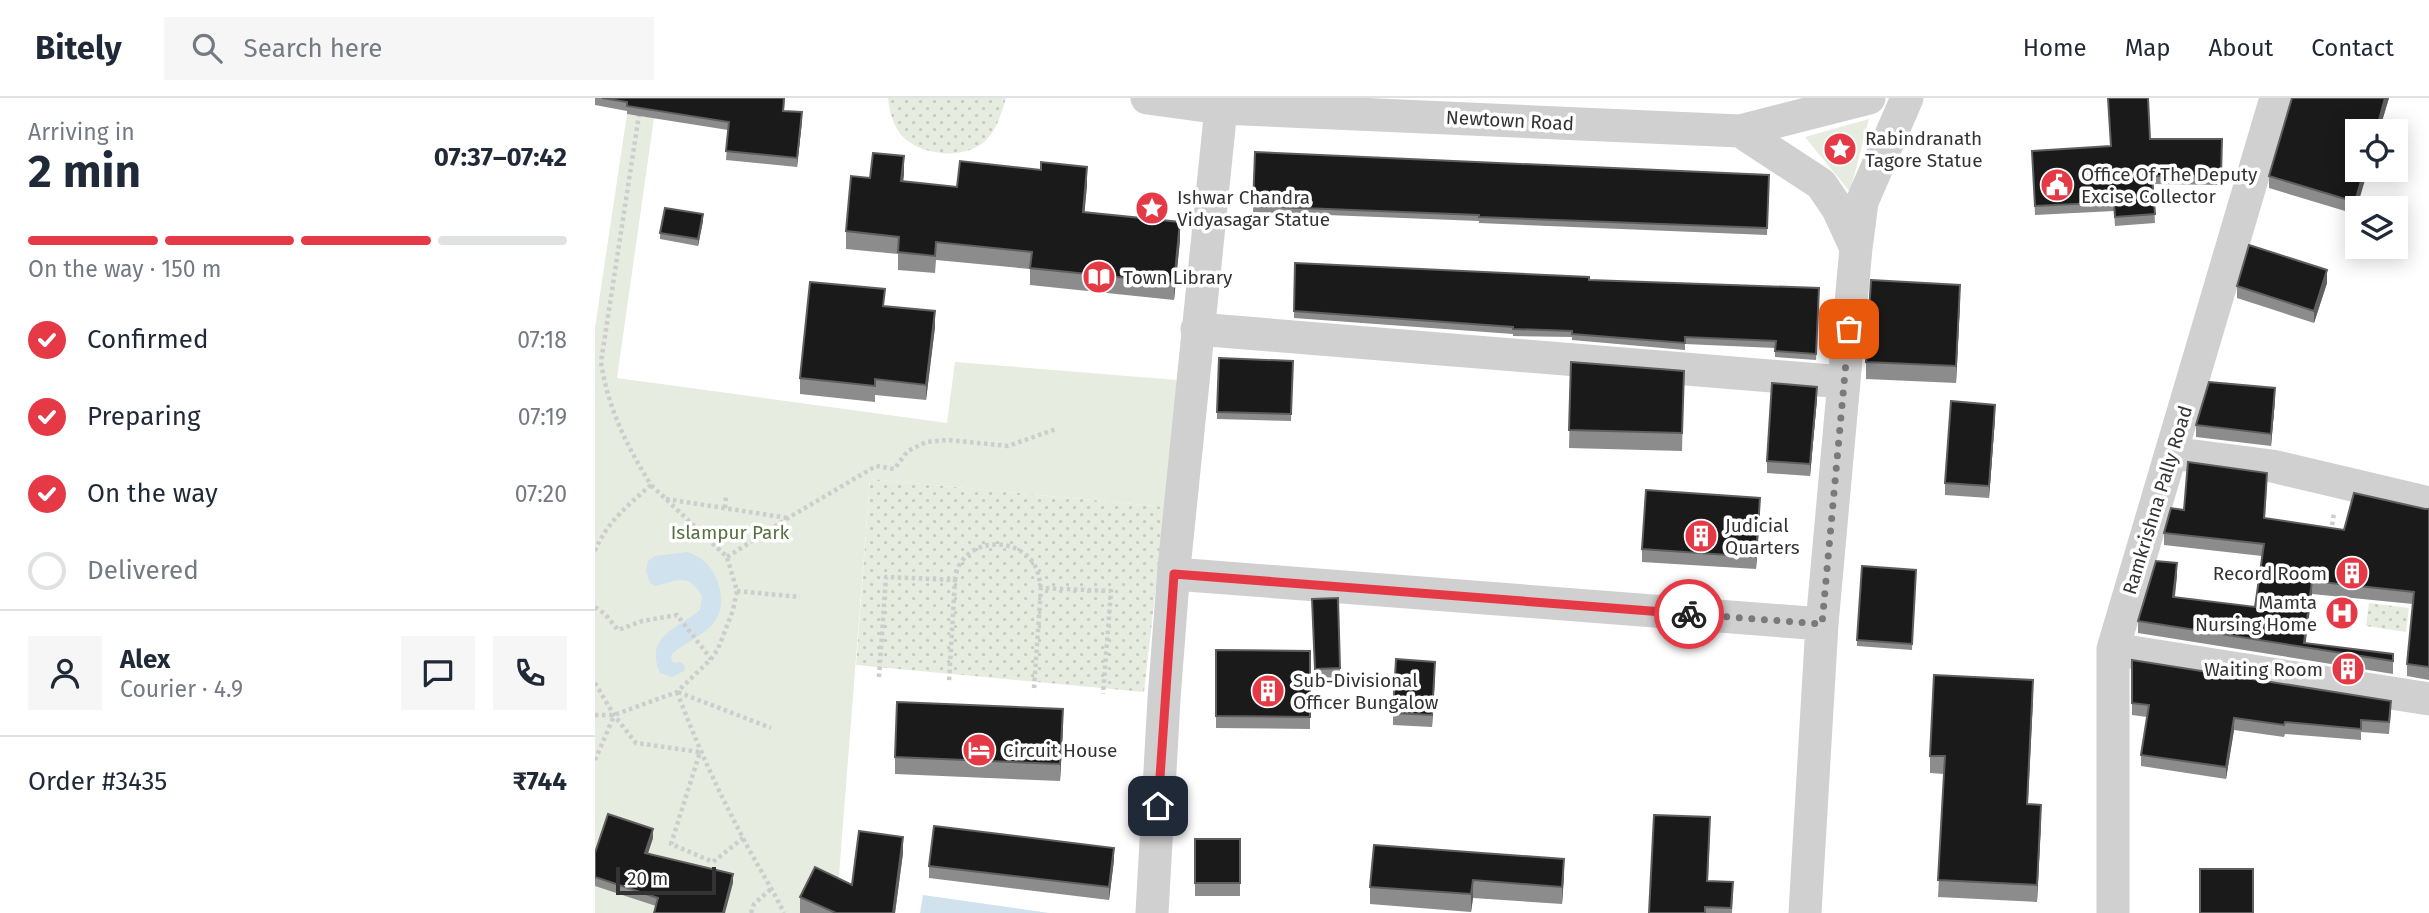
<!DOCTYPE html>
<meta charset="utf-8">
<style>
:root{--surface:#fff;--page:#f6f6f7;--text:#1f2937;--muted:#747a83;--line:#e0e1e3;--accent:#e63946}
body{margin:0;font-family:"Fira Sans",sans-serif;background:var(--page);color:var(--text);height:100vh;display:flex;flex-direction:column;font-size:26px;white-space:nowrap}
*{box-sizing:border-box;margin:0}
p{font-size:23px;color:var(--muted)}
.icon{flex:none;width:38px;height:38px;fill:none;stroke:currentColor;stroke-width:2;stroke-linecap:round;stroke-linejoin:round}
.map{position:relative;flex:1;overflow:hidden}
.details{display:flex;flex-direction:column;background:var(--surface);width:595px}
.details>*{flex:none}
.tools{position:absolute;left:1750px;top:21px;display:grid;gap:14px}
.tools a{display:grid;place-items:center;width:63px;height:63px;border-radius:0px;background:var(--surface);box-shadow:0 4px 18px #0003;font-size:35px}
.scale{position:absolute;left:21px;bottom:18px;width:100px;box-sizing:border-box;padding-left:7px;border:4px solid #333;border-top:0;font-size:19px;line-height:24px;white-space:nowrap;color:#333;-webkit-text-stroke:5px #fff;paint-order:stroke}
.pin{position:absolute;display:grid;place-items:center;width:60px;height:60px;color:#fff;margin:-30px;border-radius:14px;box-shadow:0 4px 10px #0006}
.courier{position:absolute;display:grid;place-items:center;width:70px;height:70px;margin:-35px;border:5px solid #e63946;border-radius:50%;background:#fff;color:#222;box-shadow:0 2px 9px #0007}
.head em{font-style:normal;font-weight:700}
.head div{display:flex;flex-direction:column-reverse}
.head{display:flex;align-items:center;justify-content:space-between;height:119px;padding:0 28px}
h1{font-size:46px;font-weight:700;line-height:52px}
.bar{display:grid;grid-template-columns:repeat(4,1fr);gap:10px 7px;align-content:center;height:84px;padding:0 28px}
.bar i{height:9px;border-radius:5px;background:var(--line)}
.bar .current{background:var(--accent)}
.bar p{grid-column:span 4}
.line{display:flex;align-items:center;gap:18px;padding:0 28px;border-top:2px solid var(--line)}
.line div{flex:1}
.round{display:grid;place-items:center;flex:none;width:74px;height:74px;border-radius:0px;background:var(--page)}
ol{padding:0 28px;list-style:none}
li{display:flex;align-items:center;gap:21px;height:77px}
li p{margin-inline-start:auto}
li .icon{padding:7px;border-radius:50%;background:var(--accent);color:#fff;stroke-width:4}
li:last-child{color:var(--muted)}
li i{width:38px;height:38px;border:4px solid var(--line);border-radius:50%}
header{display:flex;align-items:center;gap:42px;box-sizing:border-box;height:98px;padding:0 35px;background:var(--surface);border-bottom:2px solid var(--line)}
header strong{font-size:33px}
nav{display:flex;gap:38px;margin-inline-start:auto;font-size:24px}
.search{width:490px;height:63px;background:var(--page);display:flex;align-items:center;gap:18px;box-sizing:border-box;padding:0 24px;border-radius:0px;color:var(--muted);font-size:26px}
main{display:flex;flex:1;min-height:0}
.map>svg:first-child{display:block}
.green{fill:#e6ecdf}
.garden{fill:url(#garden-dots)}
.water{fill:#cfe2ee}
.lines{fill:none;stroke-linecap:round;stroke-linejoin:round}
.path{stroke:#cdcdcd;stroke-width:4.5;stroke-dasharray:3.5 3.5;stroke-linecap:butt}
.minor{stroke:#d0d0d0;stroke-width:33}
.wall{fill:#8c8c8c}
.shaded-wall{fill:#5f5f5f}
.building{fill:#1a1a1a;stroke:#5f5f5f;stroke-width:2}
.done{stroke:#7a7a7a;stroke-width:7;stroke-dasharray:0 12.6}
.route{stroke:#e63946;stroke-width:9}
.labels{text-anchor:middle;stroke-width:7;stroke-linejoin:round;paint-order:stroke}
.street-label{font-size:19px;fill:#333;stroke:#fff}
.poi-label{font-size:19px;fill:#333;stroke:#fff;text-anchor:start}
.park-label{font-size:19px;fill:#56703f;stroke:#fff}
</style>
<header>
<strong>Bitely</strong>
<div class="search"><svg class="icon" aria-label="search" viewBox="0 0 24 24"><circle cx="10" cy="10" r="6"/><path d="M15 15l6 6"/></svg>Search here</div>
<nav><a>Home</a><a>Map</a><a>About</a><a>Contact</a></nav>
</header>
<main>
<section class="details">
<div class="head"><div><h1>2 min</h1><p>Arriving in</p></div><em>07:37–07:42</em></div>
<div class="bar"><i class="current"></i><i class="current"></i><i class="current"></i><i></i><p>On the way · 150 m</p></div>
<ol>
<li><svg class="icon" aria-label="check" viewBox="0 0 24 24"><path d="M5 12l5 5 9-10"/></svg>Confirmed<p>07:18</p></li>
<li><svg class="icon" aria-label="check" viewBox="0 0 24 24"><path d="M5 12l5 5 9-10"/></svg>Preparing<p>07:19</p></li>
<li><svg class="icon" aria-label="check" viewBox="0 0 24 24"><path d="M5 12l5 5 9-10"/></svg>On the way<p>07:20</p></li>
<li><i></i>Delivered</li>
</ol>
<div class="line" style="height:126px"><a class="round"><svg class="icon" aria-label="person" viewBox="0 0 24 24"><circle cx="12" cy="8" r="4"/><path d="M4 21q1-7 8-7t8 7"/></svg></a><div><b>Alex</b><p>Courier · 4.9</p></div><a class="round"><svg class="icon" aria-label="chat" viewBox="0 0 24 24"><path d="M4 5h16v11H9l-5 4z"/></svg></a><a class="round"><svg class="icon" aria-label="phone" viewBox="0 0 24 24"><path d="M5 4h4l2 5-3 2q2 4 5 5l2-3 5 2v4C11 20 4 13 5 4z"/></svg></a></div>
<div class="line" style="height:91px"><div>Order #3435</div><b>₹744</b></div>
</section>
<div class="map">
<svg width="1834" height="815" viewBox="0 0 1834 815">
<defs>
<pattern id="garden-dots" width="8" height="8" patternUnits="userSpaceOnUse" patternTransform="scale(1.75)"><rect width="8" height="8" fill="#e6ecdf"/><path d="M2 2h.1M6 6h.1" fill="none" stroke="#c6cbc0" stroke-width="1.8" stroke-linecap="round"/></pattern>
</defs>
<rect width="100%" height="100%" fill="#fff"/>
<!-- green -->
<path class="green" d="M32,16L59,20L22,280L352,325L360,264L582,282L570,409L275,381L241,815H0V230Z
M1274,21L1255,94L1210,39Z"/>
<!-- garden -->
<path class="garden" d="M293,0H411C407,13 403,29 393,40C374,62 330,59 309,40C299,31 294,13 293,0Z
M275,381L570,409L549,594L261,567Z
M1774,505L1814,510L1811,534L1771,528Z"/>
<!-- water -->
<path class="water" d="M93,454C98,456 104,459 108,462C125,477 134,508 117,527C106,539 90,544 77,556L76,561L79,565L85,564L90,568L89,573L77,579L65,575C49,538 82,531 105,512L107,498C94,475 83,482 61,488L55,485L51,473L53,463L60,458Z
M328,797L454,815H325Z"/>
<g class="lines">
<!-- path -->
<path class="path" d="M71,401L193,420
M130,410L131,398
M1736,434L1739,415
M0,453C11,425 33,407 56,387C32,348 13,311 6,264L44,17
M132,459L193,420L281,368L299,371L313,353L331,344L353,342L413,348L461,331
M360,482C361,477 362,470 365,466C380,440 420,441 437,463C443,471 444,480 446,489
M142,493L205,499
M0,509L10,516L23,532L47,523L82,517L116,561
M284,579L291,479L360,482L354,584
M0,585L19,617L41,645L105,654L76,746L118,764L148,740
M439,590L446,490L516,493L508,596
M82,594C101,644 122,691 147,738C160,764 176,788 189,815
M83,594L176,630
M0,617H19L82,594L116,561L123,551L138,512L142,493L132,459L56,387
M0,662L19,618
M156,815L159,806L177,790"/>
<!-- minor -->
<path class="minor" d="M552,0L626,10L1145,33L1274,0
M1145,33L1226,86L1243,111L1261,150
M602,231L1249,284
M1576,355L1677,368L1834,405
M579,476L1227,526
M1518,551L1834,601
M557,815L569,601L579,470L626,10
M1210,815L1227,526L1261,150L1267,104L1312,0
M1518,815V551L1681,0"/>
</g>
<!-- wall -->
<path class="wall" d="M0,0H190L189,13L207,23L202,69L131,62L133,32L32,16V13L0,7Z
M1794,0L1784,33H1762L1760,116L1674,90V78Z
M1555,41H1627L1626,87L1558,86L1560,125L1520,128L1519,113L1440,117L1437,53L1515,48Z
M660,54L1174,77L1172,137L884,125V123L658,114Z
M309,76L308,83L362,89L492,87L489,115L585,142L579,202L435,187V171L341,162L340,175L303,172V156L251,151V133L275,80Z
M108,123L103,148L65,141V135Z
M700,165L994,182L1224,190L1221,262L1180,259V250L1090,246V252L977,242V239L918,238V236L699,220Z
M1732,185L1719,225L1642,200V188Z
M1365,204L1361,285L1271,281V264Z
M290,208L340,229L331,302L280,297V304L205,296V280Z
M698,263L696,323L622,321V314Z
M976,264L1089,273L1087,353L974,350Z
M1222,301L1215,378L1172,375V363Z
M1680,302L1676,348L1601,339V327Z
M1400,320L1394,400L1350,397V385Z
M1672,387L1670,420L1749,432L1834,411V582L1812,578V566L1818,506L1717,496L1710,545L1798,556V576L1543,535V523L1582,477L1580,499L1660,509L1667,458L1569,447V435L1589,412Z
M1165,412L1161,471L1047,464V451Z
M1321,472L1317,552L1262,548V542Z
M717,501L745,570V583H720Z
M621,552L715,553V631L621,630Z
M1537,562L1796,614L1794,636L1766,634V642L1690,636L1689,639L1639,632L1631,681L1546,668V657L1552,619L1537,617Z
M840,576L837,629L798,627V615Z
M1438,600L1432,706L1446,724L1442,804L1343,799L1349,676L1335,675V658Z
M468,629L465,683L300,676V659Z
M1115,731L1113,783L1138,797L1137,815H1054Z
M58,740L53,755L138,785L61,808L0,788V755Z
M600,741H645V798H600Z
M779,747L969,778L967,806L878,800L876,814L775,806V789Z
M308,755L300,815H205V799L257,787Z
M519,762L514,802L334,780V768Z"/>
<!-- shaded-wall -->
<path class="shaded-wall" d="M1790,0H1794L1784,33H1781Z
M207,14V23L202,69V60Z
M309,58V76L306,101V83Z
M492,69V87L488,132V114Z
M1769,72H1773L1760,116V104Z
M108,116V123L103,148V141Z
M585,124V142L579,202V185Z
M1732,172V185L1719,225V213Z
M1365,187V204L1361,285V268Z
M340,213V229L331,302V287Z
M1222,289V301L1215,378V366Z
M1680,290V302L1676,348V336Z
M1400,307V320L1394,400V388Z
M1165,400V412L1161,471V459Z
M1582,465V477L1578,511V499Z
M1717,483V496L1710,550L1709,545Z
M840,564V576L837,629V617Z
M1438,582V600L1432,723V706Z
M468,611V629L465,683V666Z
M1639,620V632L1631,681V669Z
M1446,707V724L1442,804V787Z
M58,731V740L50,764V755Z
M308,739V755L300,815H298Z
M519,750V762L514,802V789Z
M969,761V778L967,806V789Z
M138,776V785L130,815H128Z
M878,782V800L876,814V796Z"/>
<!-- building -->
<path class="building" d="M7,0H189L188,13L207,14L202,60L131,53L134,24L32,8V4Z
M1513,0H1553L1555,41H1627L1626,78H1557L1560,116L1520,119L1519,104L1440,108L1437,53L1516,48Z
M1697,0H1790L1781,33H1762V72H1769L1760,104L1674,78Z
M660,54L1174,77L1172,130L884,119V117L658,108Z
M278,55L309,58L306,83L362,89L365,63L446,72V64L492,69L488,114L585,124L579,185L435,170L437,154L341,144L340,158L303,154L304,139L251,133L256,78L275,80Z
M70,110L108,116L103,141L65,135Z
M1654,147L1732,172L1719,213L1642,188Z
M700,165L994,179V182L1224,190L1221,256L1180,253L1181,243L1090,239V245L977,236V233L918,231V229L699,213Z
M1276,182L1365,187L1361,268L1271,264Z
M215,184L290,191L288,208L340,213L331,287L280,281V288L205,280Z
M624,260L698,263L696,316L622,314Z
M976,264L1089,273L1087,335L974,332Z
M1614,284L1680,290L1676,336L1601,327Z
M1177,285L1222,289L1215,366L1172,363Z
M1356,303L1400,307L1394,388L1350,385Z
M1593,364L1672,375L1669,420L1749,432L1759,395L1830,411H1834V569L1812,566L1819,494L1717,483L1709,545L1798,556V563L1543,523L1561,463L1582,465L1578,499L1660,509L1669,446L1569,435L1576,410L1589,412Z
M1051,392L1165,400L1161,459L1047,451Z
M1267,468L1321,472L1317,546L1262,542Z
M743,500L745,570L720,571L717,501Z
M621,552L715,553V619L621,618Z
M801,561L840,564L837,617L798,615Z
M1537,562L1796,603L1794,624L1766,622V631L1690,624L1689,627L1639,620L1631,669L1546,657L1554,607L1537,605Z
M1339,577L1438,582L1432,706L1446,707L1442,787L1343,782L1350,658H1335Z
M302,604L468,611L465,666L300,659Z
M13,716L58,731L50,755L138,776L128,815H59L63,800L0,779V755Z
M1059,717L1115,719L1112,783L1138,784L1136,810L1110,809V815H1054Z
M339,728L519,750L514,789L334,768Z
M264,733L308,739L298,815H241L205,799L220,769L257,787Z
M600,741H645V785H600Z
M779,747L969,761L967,789L878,782L876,796L775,789Z
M1605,771H1658V815H1605Z"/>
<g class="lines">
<!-- done -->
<path class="done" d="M1094,516L1227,526L1254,231"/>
<!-- route -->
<path class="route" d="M563,708L579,476L1094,516"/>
</g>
<!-- icons -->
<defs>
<symbol id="sight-disc" viewBox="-11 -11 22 22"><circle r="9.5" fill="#e63946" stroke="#fff"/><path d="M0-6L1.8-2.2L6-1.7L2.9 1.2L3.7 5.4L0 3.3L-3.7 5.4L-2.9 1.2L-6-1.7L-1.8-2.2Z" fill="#fff"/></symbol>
<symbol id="civic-disc" viewBox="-11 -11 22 22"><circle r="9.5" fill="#e63946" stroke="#fff"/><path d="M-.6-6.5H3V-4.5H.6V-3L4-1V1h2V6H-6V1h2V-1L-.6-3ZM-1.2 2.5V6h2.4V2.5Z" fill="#fff"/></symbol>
<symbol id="library-disc" viewBox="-11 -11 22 22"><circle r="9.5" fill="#e63946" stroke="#fff"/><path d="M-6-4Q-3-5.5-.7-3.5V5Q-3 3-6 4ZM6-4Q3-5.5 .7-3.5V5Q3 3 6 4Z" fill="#fff"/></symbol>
<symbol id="building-disc" viewBox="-11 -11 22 22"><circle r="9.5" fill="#e63946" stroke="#fff"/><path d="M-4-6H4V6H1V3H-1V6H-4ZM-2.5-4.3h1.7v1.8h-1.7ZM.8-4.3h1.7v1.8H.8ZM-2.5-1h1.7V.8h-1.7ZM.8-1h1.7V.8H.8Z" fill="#fff"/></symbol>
<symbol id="hospital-disc" viewBox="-11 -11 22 22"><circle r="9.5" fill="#e63946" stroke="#fff"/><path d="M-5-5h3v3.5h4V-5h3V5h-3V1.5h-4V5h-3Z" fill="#fff"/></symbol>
<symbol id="hotel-disc" viewBox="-11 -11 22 22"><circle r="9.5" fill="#e63946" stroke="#fff"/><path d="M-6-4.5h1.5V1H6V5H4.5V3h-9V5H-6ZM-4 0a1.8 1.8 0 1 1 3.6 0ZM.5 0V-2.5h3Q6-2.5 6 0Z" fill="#fff"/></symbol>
</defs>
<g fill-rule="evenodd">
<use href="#sight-disc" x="1226" y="32" width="38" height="38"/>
<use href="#civic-disc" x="1443" y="68" width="38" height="38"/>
<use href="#sight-disc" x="538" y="91" width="38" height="38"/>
<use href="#library-disc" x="485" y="160" width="38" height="38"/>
<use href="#building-disc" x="1087" y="419" width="38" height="38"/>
<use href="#building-disc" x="1738" y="456" width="38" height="38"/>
<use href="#hospital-disc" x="1728" y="496" width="38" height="38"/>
<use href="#building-disc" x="1734" y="552" width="38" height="38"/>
<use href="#building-disc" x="654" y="574" width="38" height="38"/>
<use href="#hotel-disc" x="365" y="633" width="38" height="38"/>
</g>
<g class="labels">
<!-- street labels -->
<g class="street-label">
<text transform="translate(915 22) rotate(3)" y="7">Newtown Road</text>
<text transform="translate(1562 402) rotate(-73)" y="7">Ramkrishna Pally Road</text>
</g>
<!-- poi labels -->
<g class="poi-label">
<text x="1270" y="47">Rabindranath<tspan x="1270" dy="22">Tagore Statue</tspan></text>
<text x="1486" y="83">Office Of The Deputy<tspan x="1486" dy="22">Excise Collector</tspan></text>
<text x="582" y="106">Ishwar Chandra<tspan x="582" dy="22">Vidyasagar Statue</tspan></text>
<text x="528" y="186">Town Library</text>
<text x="1130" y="434">Judicial<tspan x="1130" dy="22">Quarters</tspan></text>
<text x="1732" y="482" text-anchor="end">Record Room</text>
<text x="1722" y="511" text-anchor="end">Mamta<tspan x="1722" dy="22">Nursing Home</tspan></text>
<text x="1728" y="578" text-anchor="end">Waiting Room</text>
<text x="698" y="589">Sub-Divisional<tspan x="698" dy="22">Officer Bungalow</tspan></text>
<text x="408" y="659">Circuit House</text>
</g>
<!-- park labels -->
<g class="park-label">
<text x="135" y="441">Islampur Park</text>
</g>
</g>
</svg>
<div class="tools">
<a><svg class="icon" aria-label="locate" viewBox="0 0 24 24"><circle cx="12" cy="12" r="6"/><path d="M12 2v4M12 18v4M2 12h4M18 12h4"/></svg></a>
<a><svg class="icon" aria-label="layers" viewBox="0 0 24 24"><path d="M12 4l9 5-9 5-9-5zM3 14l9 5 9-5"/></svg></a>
</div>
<div class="scale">20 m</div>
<div class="pin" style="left:1254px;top:231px;background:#ea580c"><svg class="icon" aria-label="bag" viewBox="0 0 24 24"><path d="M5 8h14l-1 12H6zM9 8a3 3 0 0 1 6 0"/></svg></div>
<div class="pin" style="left:563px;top:708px;background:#1f2937"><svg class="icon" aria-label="home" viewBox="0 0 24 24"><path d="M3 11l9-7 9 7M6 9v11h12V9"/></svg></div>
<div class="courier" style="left:1094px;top:516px"><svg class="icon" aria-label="bike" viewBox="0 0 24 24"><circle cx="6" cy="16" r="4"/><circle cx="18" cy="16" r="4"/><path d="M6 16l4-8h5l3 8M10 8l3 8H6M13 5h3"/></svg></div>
</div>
</main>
